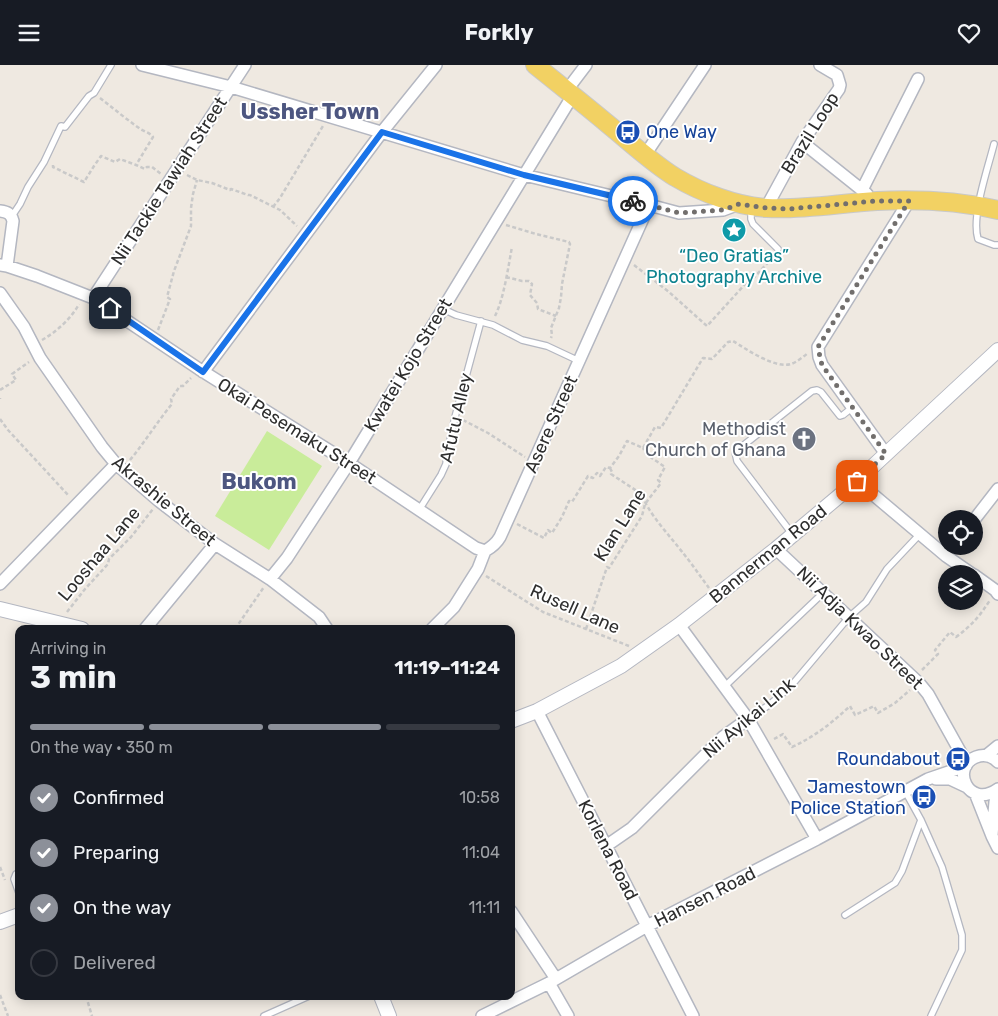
<!DOCTYPE html>
<meta charset="utf-8">
<style>
:root{--surface:#171b24;--page:#20242c;--text:#f1f3f6;--muted:#9ea1a6;--line:#363941;--accent:#8c9099}
body{margin:0;font-family:Rubik,sans-serif;background:var(--page);color:var(--text);height:100vh;display:flex;flex-direction:column;font-size:19px;white-space:nowrap}
*{box-sizing:border-box;margin:0}
p{font-size:16px;color:var(--muted)}
.icon{flex:none;width:28px;height:28px;fill:none;stroke:currentColor;stroke-width:2;stroke-linecap:round;stroke-linejoin:round}
.map{position:relative;flex:1;overflow:hidden}
.sheet{position:absolute;left:15px;top:560px;width:500px;height:375px;display:flex;flex-direction:column;background:var(--surface);border-radius:10px;box-shadow:0 2px 12px #0003}
.sheet>*{flex:none}
.fabs{position:absolute;left:938px;top:445px;display:grid;gap:10px}
.fabs a{display:grid;place-items:center;width:45px;height:45px;border-radius:50%;background:var(--surface);box-shadow:0 2px 12px #0003;font-size:25px}
.pin{position:absolute;display:grid;place-items:center;width:42px;height:42px;color:#fff;margin:-21px;border-radius:10px;box-shadow:0 2px 8px #0006}
.courier{position:absolute;display:grid;place-items:center;width:50px;height:50px;margin:-25px;border:4px solid #1a73e8;border-radius:50%;background:#fff;color:#222;box-shadow:0 1px 6px #0007}
.overview em{font-style:normal;font-weight:700}
.overview div{display:flex;flex-direction:column-reverse}
.overview{display:flex;align-items:center;justify-content:space-between;height:85px;padding:0 15px}
h1{font-size:32px;font-weight:700;line-height:38px}
.bar{display:grid;grid-template-columns:repeat(4,1fr);gap:8px 5px;align-content:center;height:60px;padding:0 15px}
.bar i{height:6px;border-radius:4px;background:var(--line)}
.bar .active{background:var(--accent)}
.bar p{grid-column:span 4}
ol{padding:0 15px;list-style:none}
li{display:flex;align-items:center;gap:15px;height:55px}
li p{margin-inline-start:auto}
li .icon{padding:5px;border-radius:50%;background:var(--accent);color:#fff;stroke-width:4}
li:last-child{color:var(--muted)}
li i{width:28px;height:28px;border:2px solid var(--line);border-radius:50%}
header{display:flex;justify-content:space-between;align-items:center;height:65px;padding:0 15px;background:var(--surface);font-size:22px;font-weight:700}
.map>svg:first-child{display:block}
.pitch{fill:#c9ec9a}
.lines{fill:none;stroke-linecap:round;stroke-linejoin:round}
.service-casing{stroke:#b4b7c1;stroke-width:8}
.minor-casing{stroke:#b4b7c1;stroke-width:14}
.tertiary-casing{stroke:#b4b7c1;stroke-width:16}
.primary-casing{stroke:#c9c9c9;stroke-width:20}
.path{stroke:#c9c9c9;stroke-width:2.5;stroke-dasharray:4 2.5;stroke-linecap:butt}
.service{stroke:#fff;stroke-width:5.5}
.minor{stroke:#fff;stroke-width:11}
.tertiary{stroke:#fff;stroke-width:14}
.primary{stroke:#f2d163;stroke-width:18}
.done{stroke:#726f6d;stroke-width:5;stroke-dasharray:0 9}
.route{stroke:#1a73e8;stroke-width:6}
.labels{text-anchor:middle;stroke-width:4;stroke-linejoin:round;paint-order:stroke}
.transit-label{font-size:18px;fill:#164399;stroke:#fff;text-anchor:end}
.street-label{font-size:18px;fill:#2e2e2e;stroke:#fff}
.culture-label{font-size:18px;fill:#0d838f;stroke:#fff}
.worship-label{font-size:18px;fill:#5b616d;stroke:#fff;text-anchor:end}
.district-label{font-size:22px;font-weight:bold;fill:#4d5680;stroke:#fff}
</style>
<header><svg class="icon" aria-label="menu" viewBox="0 0 24 24"><path d="M4 6h16M4 12h16M4 18h16"/></svg>Forkly<svg class="icon" aria-label="heart" viewBox="0 0 24 24"><path d="M12 20l-8-8c-3-5 5-10 8-4 3-6 11-1 8 4z"/></svg></header>
<div class="map">
<svg width="998" height="951" viewBox="0 0 998 951">
<rect width="100%" height="100%" fill="#efe9e1"/>
<!-- pitch -->
<path class="pitch" d="M267,366L322,401L269,485L215,451Z"/>
<g class="lines">
<defs>
<path id="service" d="M994,79C988,103 971,151 978,174L994,180H998
M751,144V154L753,159L778,184
M12,151L20,139L28,122L44,97L61,61L65,62L89,31L94,28L111,0
M443,244L456,250L493,260L522,275L547,281L579,296
M419,445L441,410L446,399L447,389L455,352L481,256
M793,470L737,396L735,387L812,326L817,325L821,327L840,351L843,350L853,342
M724,622L823,528
M748,654L769,640L791,621L849,552L866,537L887,504L920,469
M905,726L921,755L942,802L962,870V885L931,951
M19,807L16,809L14,814L19,828
M845,850L895,818L902,806L921,755
M264,951L309,931"/>
<path id="minor" d="M142,0L231,22L524,110L649,140L679,148L723,145L739,139
M567,25L586,0
M802,77L867,129
M645,90L705,0
M862,125L918,14
M766,143L802,77L839,24L840,20L837,10L820,0
M0,146C7,147 11,148 13,156L7,201
M0,200L7,201L37,211L93,233L199,304L349,398L476,483L485,486
M0,228L24,262L40,293L102,382L116,399L159,436L215,479L270,514L319,552L327,564
M93,233L245,0
M203,307L382,67L436,0
M886,389L822,300L819,292L818,282L909,136
M857,416L946,491L972,509
M974,455L998,424
M776,484L919,618L928,629L967,699
M974,510L995,525L998,529
M270,514L287,493L349,398L573,30
M0,519L116,399
M679,560L748,654L817,774
M145,564L215,479
M432,564L454,542L478,504L485,486C492,482 496,479 500,472L649,140
M537,646L693,951
M987,690L998,681
M998,697C992,691 984,689 976,692C950,702 968,745 998,724
M936,714H950L967,722
M975,728L992,771L998,783
M992,770L995,737L998,724
M606,781L632,763L723,672L748,654
M511,846L556,914
M549,918L568,951
M482,951L549,918L647,861L817,774L928,714L966,701"/>
<path id="tertiary" d="M0,544L82,564
M511,656L537,646L621,601L679,560L776,484L857,416L998,285
M0,857L19,850
M381,931L389,951"/>
<path id="primary" d="M535,0C560,20 585,40 609,60C630,77 651,97 675,112C702,128 736,141 767,143C804,145 840,138 877,136C918,134 959,136 998,145"/>
</defs>
<!-- service casing -->
<use href="#service" class="service-casing"/>
<!-- minor casing -->
<use href="#minor" class="minor-casing"/>
<!-- tertiary casing -->
<use href="#tertiary" class="tertiary-casing"/>
<!-- primary casing -->
<use href="#primary" class="primary-casing"/>
<!-- path -->
<path class="path" d="M100,33C113,43 126,54 139,63C144,67 149,67 153,72L136,100
M53,100V102L84,117L94,101L101,91L115,97L120,94L136,100L145,104L147,102H152L161,109
M187,110L197,115L212,118L230,125L231,124L248,130H250L280,145L297,161
M273,142L280,133L323,61
M506,160L536,169L569,177L570,179L562,219L561,232L559,243L551,263L552,270L551,273
M634,200L669,227L707,261L748,216L750,217L773,192V190
M506,212L522,216H529L532,219L530,230L537,238L538,244L556,251
M495,251C504,233 508,203 512,182
M158,265L170,234L167,232L174,206L191,161V143L193,129L197,115
M42,275C56,267 71,254 79,239
M0,325L16,315L12,309L29,297
M0,333V334
M0,354L8,365L69,431
M463,355L488,368L525,392
M130,395C145,377 157,357 172,339L171,334L180,321H183L191,313
M610,403L612,407L611,409L643,430C643,442 674,476 683,488C692,499 700,511 709,523
M517,459L544,473L548,465L552,468L562,452L569,436L572,437L588,411L593,413L597,408L600,411L606,402L610,403L619,391L627,376L643,383L655,362L661,363L703,293L712,294L728,277L733,276C746,284 775,304 791,299C797,297 803,292 808,288
M486,511L543,547L629,581
M67,547L85,524L108,499L109,494L131,472L153,444
M235,564L264,522
M586,564L607,502L609,503L642,451L645,439L661,418L658,415L665,402L646,389L643,383
M922,605L938,589L935,585L950,567L956,572C971,561 980,551 990,535
M774,674L783,669L792,682C814,672 832,658 850,641L855,650L874,641L878,648L895,638L910,625
M0,802L5,815
M0,930L8,951
M86,931L92,951"/>
<!-- service -->
<use href="#service" class="service"/>
<!-- minor -->
<use href="#minor" class="minor"/>
<!-- tertiary -->
<use href="#tertiary" class="tertiary"/>
<!-- primary -->
<use href="#primary" class="primary"/>
</g>
<g class="lines">
<!-- done -->
<path class="done" d="M633,136L679,148L723,145L739,139L766,143L788,144L876,136H909L818,282L820,292L822,300L886,389L857,416"/>
<!-- route -->
<path class="route" d="M110,243L203,307L382,67L524,110L633,136"/>
</g>
<!-- icons -->
<defs>
<symbol id="bus-disc" viewBox="-11 -11 22 22"><circle r="9.5" fill="#1a4fb4" stroke="#fff"/><path d="M-5-6H5V4H4V6H2V4H-2V6H-4V4H-5ZM-3.5-4V0h7V-4ZM-3.5 1.2v1.5H-2V1.2ZM2 1.2v1.5H3.5V1.2Z" fill="#fff"/></symbol>
<symbol id="sight-disc" viewBox="-11 -11 22 22"><circle r="9.5" fill="#0f9aa8" stroke="#fff"/><path d="M0-6L1.8-2.2L6-1.7L2.9 1.2L3.7 5.4L0 3.3L-3.7 5.4L-2.9 1.2L-6-1.7L-1.8-2.2Z" fill="#fff"/></symbol>
<symbol id="church-disc" viewBox="-11 -11 22 22"><circle r="9.5" fill="#6b7280" stroke="#fff"/><path d="M-1.2-6h2.4v3.5h3.3v2.4h-3.3V6h-2.4V-.1h-3.3v-2.4h3.3Z" fill="#fff"/></symbol>
</defs>
<g fill-rule="evenodd">
<use href="#bus-disc" x="614" y="53" width="28" height="28"/>
<use href="#sight-disc" x="720" y="151" width="28" height="28"/>
<use href="#church-disc" x="790" y="360" width="28" height="28"/>
<use href="#bus-disc" x="944" y="680" width="28" height="28"/>
<use href="#bus-disc" x="910" y="718" width="28" height="28"/>
</g>
<g class="labels">
<!-- transit labels -->
<g class="transit-label">
<text x="646" y="73" text-anchor="start">One Way</text>
<text x="940" y="700">Roundabout</text>
<text x="906" y="728">Jamestown<tspan x="906" dy="21">Police Station</tspan></text>
</g>
<!-- street labels -->
<g class="street-label">
<text transform="translate(810 68) rotate(-58)" y="6">Brazil Loop</text>
<text transform="translate(169 116) rotate(-57)" y="6">Nii Tackie Tawiah Street</text>
<text transform="translate(408 300) rotate(-59)" y="6">Kwatei Kojo Street</text>
<text transform="translate(456 353) rotate(-77)" y="6">Afutu Alley</text>
<text transform="translate(551 359) rotate(-66)" y="6">Asere Street</text>
<text transform="translate(297 366) rotate(32)" y="6">Okai Pesemaku Street</text>
<text transform="translate(164 436) rotate(40)" y="6">Akrashie Street</text>
<text transform="translate(620 460) rotate(-58)" y="6">Klan Lane</text>
<text transform="translate(99 489) rotate(-50)" y="6">Looshaa Lane</text>
<text transform="translate(768 489) rotate(-39)" y="6">Bannerman Road</text>
<text transform="translate(575 544) rotate(24)" y="6">Rusell Lane</text>
<text transform="translate(860 563) rotate(44)" y="6">Nii Adja Kwao Street</text>
<text transform="translate(749 653) rotate(-40)" y="6">Nii Ayikai Link</text>
<text transform="translate(608 785) rotate(63)" y="6">Korlena Road</text>
<text transform="translate(705 832) rotate(-27)" y="6">Hansen Road</text>
</g>
<!-- culture labels -->
<g class="culture-label">
<text x="734" y="197">“Deo Gratias”<tspan x="734" dy="21">Photography Archive</tspan></text>
</g>
<!-- worship labels -->
<g class="worship-label">
<text x="786" y="370">Methodist<tspan x="786" dy="21">Church of Ghana</tspan></text>
</g>
<!-- district labels -->
<g class="district-label">
<text x="310" y="54">Ussher Town</text>
<text x="259" y="424">Bukom</text>
</g>
</g>
</svg>
<div class="fabs">
<a><svg class="icon" aria-label="locate" viewBox="0 0 24 24"><circle cx="12" cy="12" r="6"/><path d="M12 2v4M12 18v4M2 12h4M18 12h4"/></svg></a>
<a><svg class="icon" aria-label="layers" viewBox="0 0 24 24"><path d="M12 4l9 5-9 5-9-5zM3 14l9 5 9-5"/></svg></a>
</div>
<div class="pin" style="left:857px;top:416px;background:#ea580c"><svg class="icon" aria-label="bag" viewBox="0 0 24 24"><path d="M5 8h14l-1 12H6zM9 8a3 3 0 0 1 6 0"/></svg></div>
<div class="pin" style="left:110px;top:243px;background:#1f2937"><svg class="icon" aria-label="home" viewBox="0 0 24 24"><path d="M3 11l9-7 9 7M6 9v11h12V9"/></svg></div>
<div class="courier" style="left:633px;top:136px"><svg class="icon" aria-label="bike" viewBox="0 0 24 24"><circle cx="6" cy="16" r="4"/><circle cx="18" cy="16" r="4"/><path d="M6 16l4-8h5l3 8M10 8l3 8H6M13 5h3"/></svg></div>
<section class="sheet">
<div class="overview"><div><h1>3 min</h1><p>Arriving in</p></div><em>11:19–11:24</em></div>
<div class="bar"><i class="active"></i><i class="active"></i><i class="active"></i><i></i><p>On the way · 350 m</p></div>
<ol>
<li><svg class="icon" aria-label="check" viewBox="0 0 24 24"><path d="M5 12l5 5 9-10"/></svg>Confirmed<p>10:58</p></li>
<li><svg class="icon" aria-label="check" viewBox="0 0 24 24"><path d="M5 12l5 5 9-10"/></svg>Preparing<p>11:04</p></li>
<li><svg class="icon" aria-label="check" viewBox="0 0 24 24"><path d="M5 12l5 5 9-10"/></svg>On the way<p>11:11</p></li>
<li><i></i>Delivered</li>
</ol>
</section>
</div>
